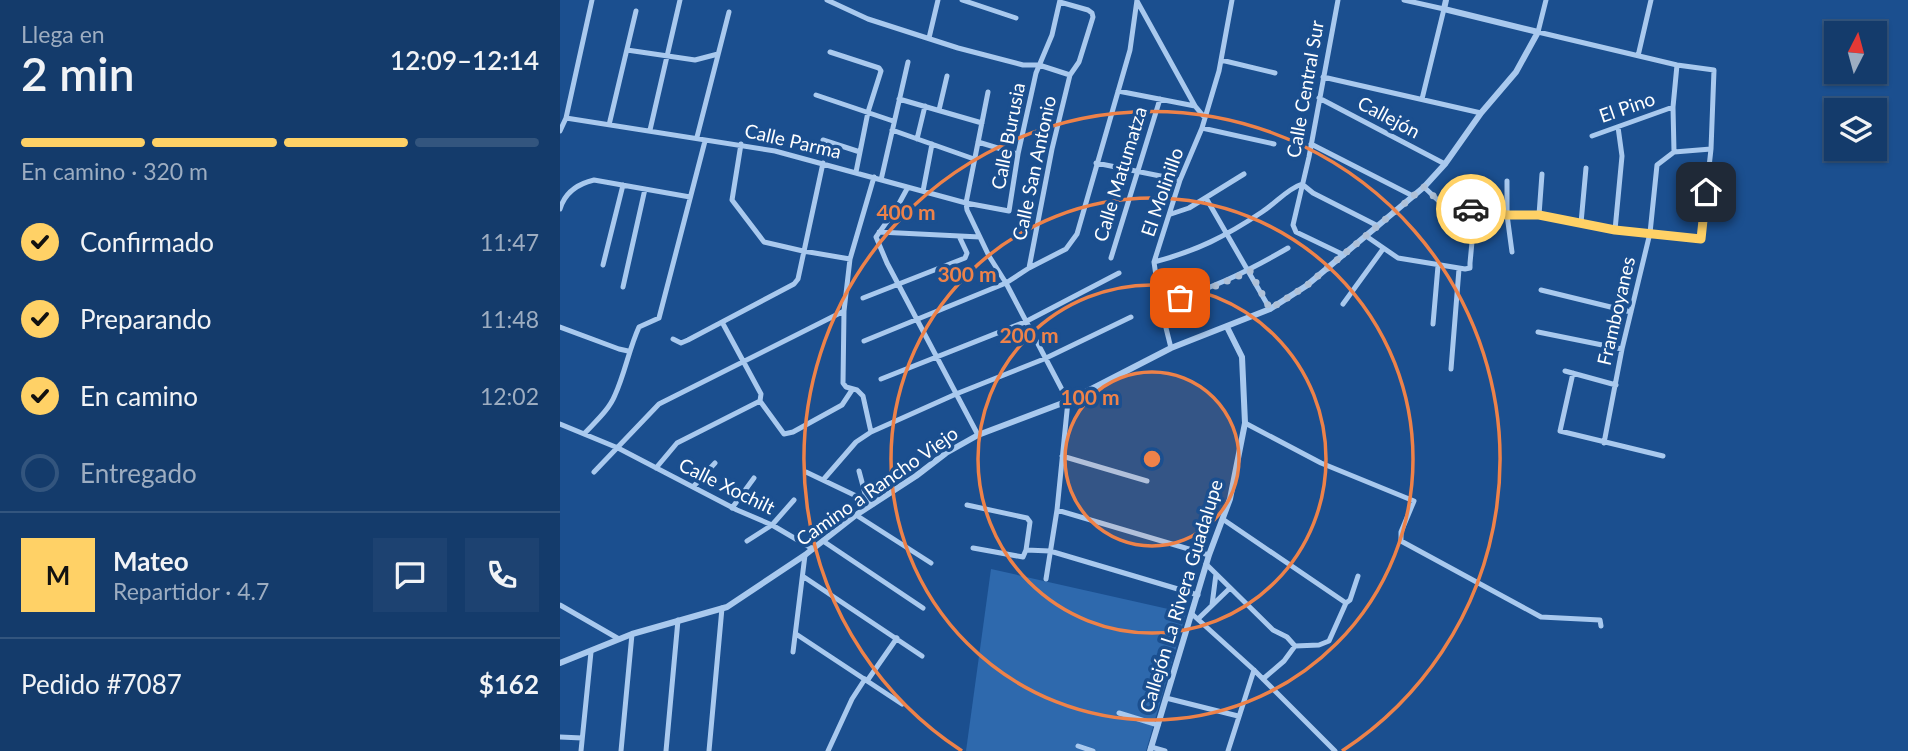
<!DOCTYPE html>
<html lang="es">
<meta charset="utf-8">
<style>
:root{--surface:#143b6b;--page:#1d4271;--text:#f1f3f6;--muted:#9dadc1;--line:#33557e;--accent:#ffd166}
body{margin:0;font-family:Lato,sans-serif;background:var(--page);color:var(--text);height:100vh;display:flex;flex-direction:column;font-size:26px;white-space:nowrap}
*{box-sizing:border-box;margin:0}
p{font-size:23px;color:var(--muted)}
.icon{flex:none;width:38px;height:38px;fill:none;stroke:currentColor;stroke-width:2;stroke-linecap:round;stroke-linejoin:round}
.map{position:relative;flex:1;overflow:hidden}
.panel{display:flex;flex-direction:column;background:var(--surface);width:560px}
.panel>*{flex:none}
.needle{width:46px;rotate:6deg}
.fabs{position:absolute;left:1264px;top:21px;display:grid;gap:14px}
.fabs a{display:grid;place-items:center;width:63px;height:63px;border-radius:0px;background:var(--surface);box-shadow:0 2px 5px #0004,0 0 0 2px var(--line);font-size:35px}
.pin{position:absolute;display:grid;place-items:center;width:60px;height:60px;color:#fff;margin:-30px;border-radius:14px;box-shadow:0 4px 10px #0006}
.courier{position:absolute;display:grid;place-items:center;width:70px;height:70px;margin:-35px;border:5px solid #ffd166;border-radius:50%;background:#fff;color:#222;box-shadow:0 2px 9px #0007}
.summary em{font-style:normal;font-weight:600}
.summary div{display:flex;flex-direction:column-reverse}
.summary{display:flex;align-items:center;justify-content:space-between;height:119px;padding:0 21px}
h1{font-size:46px;font-weight:600;line-height:52px}
.bar{display:grid;grid-template-columns:repeat(4,1fr);gap:10px 7px;align-content:center;height:84px;padding:0 21px}
.bar i{height:9px;border-radius:5px;background:var(--line)}
.bar .on{background:var(--accent)}
.bar p{grid-column:span 4}
.line{display:flex;align-items:center;gap:18px;padding:0 21px;border-top:2px solid var(--line)}
.line div{flex:1}
.round{display:grid;place-items:center;flex:none;width:74px;height:74px;border-radius:0px;background:var(--page)}
ol{padding:0 21px;list-style:none}
li{display:flex;align-items:center;gap:21px;height:77px}
li p{margin-inline-start:auto}
li .icon{padding:7px;border-radius:50%;background:var(--accent);color:#111;stroke-width:4}
li:last-child{color:var(--muted)}
li i{width:38px;height:38px;border:4px solid var(--line);border-radius:50%}
main{display:flex;flex:1;min-height:0}
.map>svg:first-child{display:block}
.green{fill:#2e69ad}
.lines{fill:none;stroke-linecap:round;stroke-linejoin:round}
.minor{stroke:#a9c9ee;stroke-width:5}
.tertiary{stroke:#a9c9ee;stroke-width:6}
.done{stroke:#afc1d8;stroke-width:7;stroke-dasharray:0 12.6}
.route{stroke:#ffd166;stroke-width:9}
.ring{fill:none;stroke:#ee8249;stroke-width:3.5}
.labels{text-anchor:middle;stroke-width:7;stroke-linejoin:round;paint-order:stroke}
.street-label{font-size:19px;fill:#fff;stroke:#1b4f8f}
.centre{fill:#ee8249;stroke:#1b4f8f;stroke-width:3.5}
.ring-label{font-size:21px;text-anchor:middle;font-weight:bold;fill:#ee8249;stroke:#1b4f8f;stroke-width:7;stroke-linejoin:round;paint-order:stroke}
</style>
<main>
<section class="panel">
<div class="summary"><div><h1>2 min</h1><p>Llega en</p></div><em>12:09–12:14</em></div>
<div class="bar"><i class="on"></i><i class="on"></i><i class="on"></i><i></i><p>En camino · 320 m</p></div>
<ol>
<li><svg class="icon" aria-label="check" viewBox="0 0 24 24"><path d="M5 12l5 5 9-10"/></svg>Confirmado<p>11:47</p></li>
<li><svg class="icon" aria-label="check" viewBox="0 0 24 24"><path d="M5 12l5 5 9-10"/></svg>Preparando<p>11:48</p></li>
<li><svg class="icon" aria-label="check" viewBox="0 0 24 24"><path d="M5 12l5 5 9-10"/></svg>En camino<p>12:02</p></li>
<li><i></i>Entregado</li>
</ol>
<div class="line" style="height:126px"><b class="round" style="background:var(--accent);color:#111">M</b><div><b>Mateo</b><p>Repartidor · 4.7</p></div><a class="round"><svg class="icon" aria-label="chat" viewBox="0 0 24 24"><path d="M4 5h16v11H9l-5 4z"/></svg></a><a class="round"><svg class="icon" aria-label="phone" viewBox="0 0 24 24"><path d="M5 4h4l2 5-3 2q2 4 5 5l2-3 5 2v4C11 20 4 13 5 4z"/></svg></a></div>
<div class="line" style="height:91px"><div>Pedido #7087</div><b>$162</b></div>
</section>
<div class="map">
<svg width="1348" height="751" viewBox="0 0 1348 751">
<rect width="100%" height="100%" fill="#1b4f8f"/>
<!-- green -->
<path class="green" d="M431,569L626,613L586,751H406Z"/>
<g class="lines">
<!-- minor -->
<path class="minor" d="M267,0L308,19L398,48L463,65H479L510,75
M402,0L456,18
M778,0L749,157L733,225L736,232L784,255
M844,0L884,9L862,99
M577,1L635,106
M369,38L378,0
M67,50L135,60L158,54
M270,52L319,68L321,71L308,112L296,172
M1078,56L1091,0
M661,60L715,73
M763,77L921,113
M558,91L635,106L645,118
M428,92L406,203L407,210L429,256L446,283L508,401L497,510L486,579
M256,95L333,121
M759,98L885,164
M339,99L422,123
M379,110L387,76
M6,118L215,151L406,203L449,211L458,154L476,73L492,35L500,0
M49,125L76,11
M642,128L714,144
M90,130L120,0
M332,130L414,159
M0,131L6,118L32,0
M1032,136L1113,107
M137,137L169,12
M357,139L365,106
M263,140L300,152
M418,142L458,154
M181,144L172,200L204,242L243,251L290,259
M751,144L853,196
M1114,152L1113,107L1117,65
M536,163L620,180
M321,180L348,62
M947,181V215L952,252
M742,184L753,193L818,226
M348,187L336,209L316,237L327,263L418,435
M864,187L884,206L947,215H979L1055,230L1141,239L1151,149L1154,70L1117,65L978,32L986,0
M363,191L372,144
M646,198L710,309
M0,209C5,192 17,184 34,180L130,197
M611,214L629,208L684,174
M979,215L982,174
M1021,223L1026,168
M1055,230L1062,156L1058,127
M319,232L420,237
M806,236L838,258L905,269L910,268V263L915,210
M551,258L600,99
M594,262C637,251 666,236 702,212C716,203 727,189 742,184
M43,265L63,185
M469,268L492,149L510,75L519,62L533,17L532,13L528,10L500,2
M63,287L85,189
M981,290L1071,312
M303,298L405,258L407,253L399,236
M600,304C647,291 685,273 728,248
M783,304L823,249
M284,311L283,383L286,387L297,390L303,396L311,432
M162,322L201,394L200,401L224,434L233,432L282,405L292,390
M873,324L878,266
M0,327L59,349L68,351
M978,332L1062,349
M113,339L121,343L128,340L234,284L238,279L263,163
M304,341L446,283L469,268L506,249L517,234L570,50L577,0
M611,348L600,304L594,262L620,180L642,128L659,71L672,0
M891,369L899,269
M1005,371L1056,385
M1013,373L1000,431L1103,456
M321,379L465,322L559,273
M685,423L761,463L854,501L841,532V541L981,617L1040,620L1041,626
M0,424L58,448L177,510L212,525L253,549
M24,434C35,422 49,410 55,395C65,373 69,349 79,327L99,318L145,141
M1044,443L1062,349L1090,233L1097,165L1114,152L1151,149
M502,456L587,481
M96,468L117,443L200,401
M299,471L307,501
M34,472L99,404L284,311L290,259L314,177
M246,472L313,504
M263,480L296,442L311,432L396,394L484,359L571,317
M133,487L155,463
M407,505L467,518L470,522L466,550L463,557L413,548
M172,508L194,478
M497,510L649,555
M296,515L371,563
M664,520L786,603
M187,541L212,525L234,500
M263,541L363,608
M466,550L490,551L638,595
M646,564L713,630L727,637L735,646
M244,577L362,656
M0,605L59,639
M652,605L656,574
M632,614L694,670L775,751
M638,619L670,588
M236,634L342,704
M233,652L245,555
M703,679L724,661L735,646L759,645L769,641L786,603L790,600L798,576
M307,681L337,638
M606,698L678,716
M559,713L598,725
M0,737L22,738
M518,746L533,751
M591,747L605,751
M21,751L31,652
M61,751L72,634
M106,751L118,620
M149,751L162,608
M268,751L292,699L305,679
M668,751L694,670"/>
<!-- tertiary -->
<path class="tertiary" d="M0,663L72,634L167,607L245,555L296,515L356,476L386,453L418,435L508,401L611,348L710,309L746,286L864,187L885,164L921,113L956,72L978,32L884,9L886,0
M590,751L649,555L670,499L685,423L682,357L667,327"/>
</g>
<g class="lines">
<!-- done -->
<path class="done" d="M620,298L640,293L690,271L710,309L746,286L864,187L884,206L911,209"/>
<!-- route -->
<path class="route" d="M911,209L947,215H979L1055,230L1141,239L1146,192"/>
</g>
<!-- distance rings -->
<circle cx="592" cy="459" r="87" fill="#ee8249" fill-opacity=".12"/>
<g class="ring">
<circle cx="592" cy="459" r="87"/>
<circle cx="592" cy="459" r="174"/>
<circle cx="592" cy="459" r="261"/>
<path d="M402 751A348 348 0 1 1 782 751"/>
</g>
<g class="labels">
<!-- street labels -->
<g class="street-label">
<text transform="translate(745 89) rotate(-80)" y="7">Calle Central Sur</text>
<text transform="translate(1067 107) rotate(-19)" y="7">El Pino</text>
<text transform="translate(829 117) rotate(28)" y="7">Callejón</text>
<text transform="translate(448 136) rotate(-79)" y="7">Calle Burusia</text>
<text transform="translate(233 141) rotate(13)" y="7">Calle Parma</text>
<text transform="translate(474 168) rotate(-78)" y="7">Calle San Antonio</text>
<text transform="translate(560 174) rotate(-73)" y="7">Calle Matumatza</text>
<text transform="translate(602 192) rotate(-71)" y="7">El Molinillo</text>
<text transform="translate(1056 311) rotate(-77)" y="7">Framboyanes</text>
<text transform="translate(167 486) rotate(26)" y="7">Calle Xochilt</text>
<text transform="translate(317 486) rotate(-35)" y="7">Camino a Rancho Viejo</text>
<text transform="translate(621 596) rotate(-73)" y="7">Callejón La Rivera Guadalupe</text>
</g>
</g>
<circle cx="592" cy="459" r="10" class="centre"/>
<g class="ring-label">
<text x="346" y="220">400 m</text>
<text x="407" y="282">300 m</text>
<text x="469" y="343">200 m</text>
<text x="530" y="405">100 m</text>
</g>
</svg>
<div class="fabs">
<a><svg class="needle" viewBox="-14 -14 28 28"><path d="M0-13l5 13h-10z" fill="#e53935"/><path d="M0 13l5-13h-10z" fill="#9dadc1"/></svg></a>
<a><svg class="icon" aria-label="layers" viewBox="0 0 24 24"><path d="M12 4l9 5-9 5-9-5zM3 14l9 5 9-5"/></svg></a>
</div>
<div class="pin" style="left:620px;top:298px;background:#ea580c"><svg class="icon" aria-label="bag" viewBox="0 0 24 24"><path d="M5 8h14l-1 12H6zM9 8a3 3 0 0 1 6 0"/></svg></div>
<div class="pin" style="left:1146px;top:192px;background:#1f2937"><svg class="icon" aria-label="home" viewBox="0 0 24 24"><path d="M3 11l9-7 9 7M6 9v11h12V9"/></svg></div>
<div class="courier" style="left:911px;top:209px"><svg class="icon" aria-label="car" viewBox="0 0 24 24"><path d="M5 17H2v-5l4-1 3-4h7l3 4 3 1v5h-3M9 17h6M6 11h13"/><circle cx="7" cy="17" r="2"/><circle cx="17" cy="17" r="2"/></svg></div>
</div>
</main>
